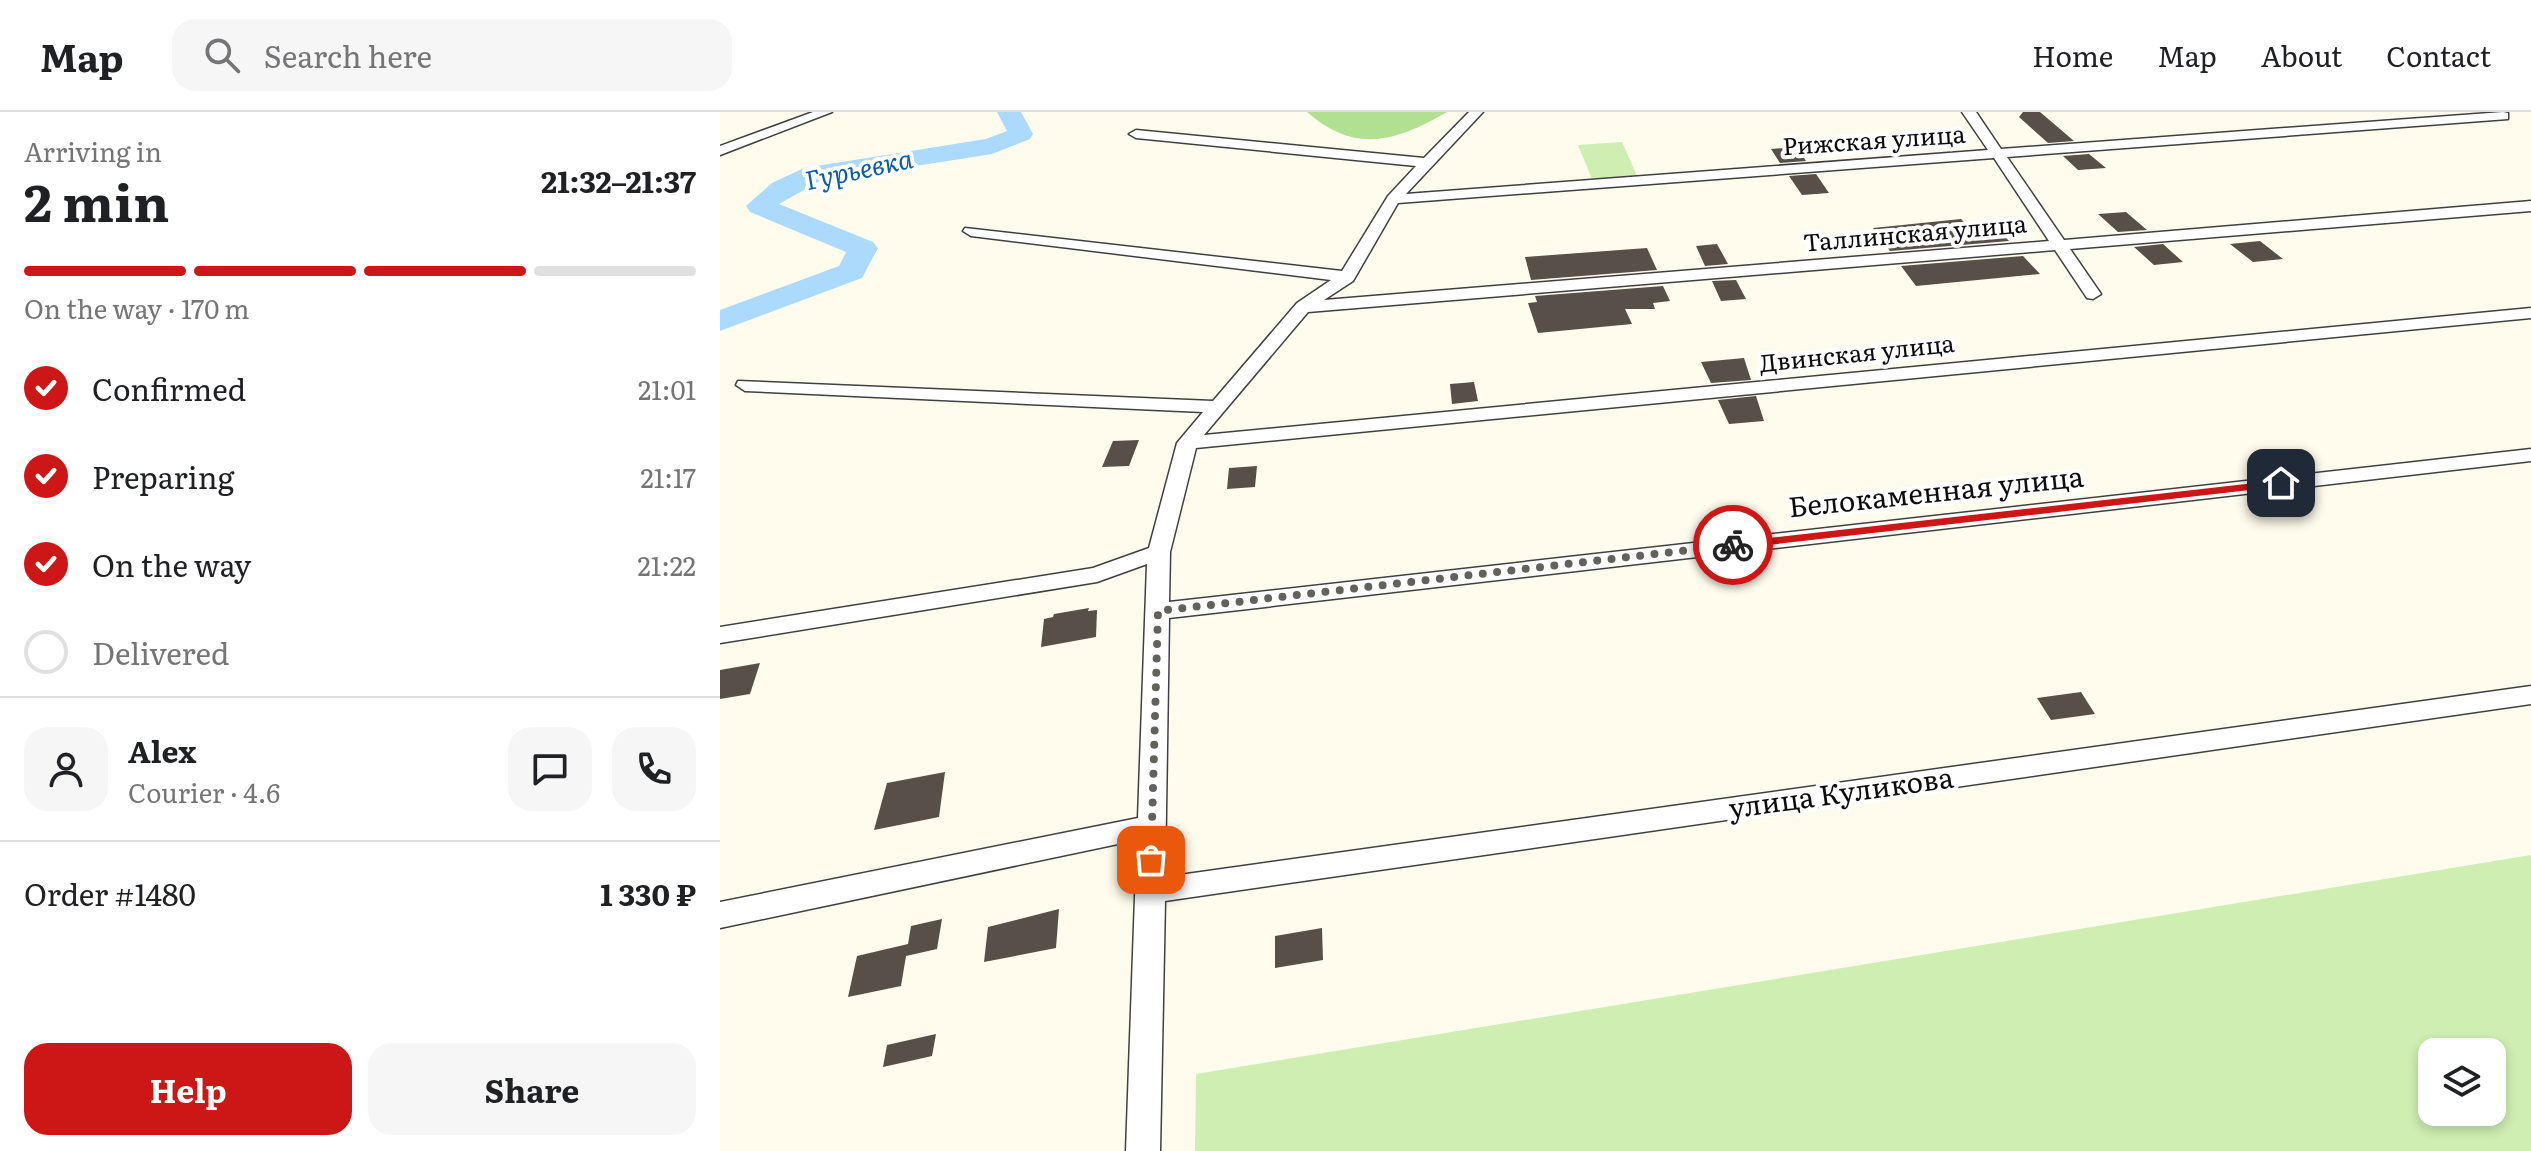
<!DOCTYPE html>
<meta charset="utf-8">
<style>
:root{--surface:#fff;--page:#f6f6f6;--text:#202124;--muted:#757577;--line:#e0e0e0;--accent:#cc1716}
body{margin:0;font-family:Literata,serif;background:var(--page);color:var(--text);height:100vh;display:flex;flex-direction:column;font-size:30px;white-space:nowrap}
*{box-sizing:border-box;margin:0}
p{font-size:26px;color:var(--muted)}
.icon{flex:none;width:44px;height:44px;fill:none;stroke:currentColor;stroke-width:2;stroke-linecap:round;stroke-linejoin:round}
.map{position:relative;flex:1;overflow:hidden}
.drawer{display:flex;flex-direction:column;background:var(--surface);width:720px}
.drawer>*{flex:none}
.buttons{position:absolute;left:1698px;top:926px;display:grid;gap:16px}
.buttons a{display:grid;place-items:center;width:88px;height:88px;border-radius:16px;background:var(--surface);box-shadow:0 4px 12px #0003;font-size:40px}
.pin{position:absolute;display:grid;place-items:center;width:68px;height:68px;color:#fff;margin:-34px;border-radius:16px;box-shadow:0 4px 12px #0006}
.courier{position:absolute;display:grid;place-items:center;width:80px;height:80px;margin:-40px;border:6px solid #cc1716;border-radius:50%;background:#fff;color:#222;box-shadow:0 2px 10px #0007}
.summary em{font-style:normal;font-weight:700}
.summary div{display:flex;flex-direction:column-reverse}
.summary{display:flex;align-items:center;justify-content:space-between;height:136px;padding:0 24px}
h1{font-size:52px;font-weight:700;line-height:60px}
.bar{display:grid;grid-template-columns:repeat(4,1fr);gap:12px 8px;align-content:center;height:96px;padding:0 24px}
.bar i{height:10px;border-radius:6px;background:var(--line)}
.bar .on{background:var(--accent)}
.bar p{grid-column:span 4}
.line{display:flex;align-items:center;gap:20px;padding:0 24px;border-top:2px solid var(--line)}
.line div{flex:1}
.round{display:grid;place-items:center;flex:none;width:84px;height:84px;border-radius:24px;background:var(--page)}
ol{padding:0 24px;list-style:none}
li{display:flex;align-items:center;gap:24px;height:88px}
li p{margin-inline-start:auto}
li .icon{padding:8px;border-radius:50%;background:var(--accent);color:#fff;stroke-width:4}
li:last-child{color:var(--muted)}
li i{width:44px;height:44px;border:4px solid var(--line);border-radius:50%}
.button{display:flex;gap:16px;margin-top:auto;padding:16px 24px}
.button a{flex:1;height:92px;border-radius:24px;background:var(--accent);color:#fff;font-size:32px;font-weight:700;line-height:92px;text-align:center}
.button a+a{background:var(--page);color:var(--text)}
header{display:flex;align-items:center;gap:48px;box-sizing:border-box;height:112px;padding:0 40px;background:var(--surface);border-bottom:2px solid var(--line)}
header strong{font-size:38px}
nav{display:flex;gap:44px;margin-inline-start:auto;font-size:28px}
.search{width:560px;height:72px;background:var(--page);display:flex;align-items:center;gap:20px;box-sizing:border-box;padding:0 28px;border-radius:24px;color:var(--muted);font-size:30px}
main{display:flex;flex:1;min-height:0}
.map>svg:first-child{display:block}
.green{fill:#ceeeb2;fill-rule:evenodd}
.forest{fill:#b0e090}
.lines{fill:none;stroke-linecap:round;stroke-linejoin:round}
.river{fill:#abdafd;fill-rule:evenodd}
.building{fill:#574f48}
.minor-casing{stroke:#404040;stroke-width:3}
.minor{fill:#fff;fill-rule:evenodd}
.route{fill:#cc1716}
.done{stroke:#62615b;stroke-width:8;stroke-dasharray:0 14.4}
.labels{text-anchor:middle;stroke-width:8;stroke-linejoin:round;paint-order:stroke}
.far-street-label{font-size:24px;fill:#0d0d0d;stroke:#fff}
.far-water-label{font-size:26px;font-style:italic;fill:#095cac;stroke:#fff}
.street-label{font-size:28px;fill:#0d0d0d;stroke:#fff}
</style>
<header>
<strong>Map</strong>
<div class="search"><svg class="icon" aria-label="search" viewBox="0 0 24 24"><circle cx="10" cy="10" r="6"/><path d="M15 15l6 6"/></svg>Search here</div>
<nav><a>Home</a><a>Map</a><a>About</a><a>Contact</a></nav>
</header>
<main>
<section class="drawer">
<div class="summary"><div><h1>2 min</h1><p>Arriving in</p></div><em>21:32–21:37</em></div>
<div class="bar"><i class="on"></i><i class="on"></i><i class="on"></i><i></i><p>On the way · 170 m</p></div>
<ol>
<li><svg class="icon" aria-label="check" viewBox="0 0 24 24"><path d="M5 12l5 5 9-10"/></svg>Confirmed<p>21:01</p></li>
<li><svg class="icon" aria-label="check" viewBox="0 0 24 24"><path d="M5 12l5 5 9-10"/></svg>Preparing<p>21:17</p></li>
<li><svg class="icon" aria-label="check" viewBox="0 0 24 24"><path d="M5 12l5 5 9-10"/></svg>On the way<p>21:22</p></li>
<li><i></i>Delivered</li>
</ol>
<div class="line" style="height:144px"><a class="round"><svg class="icon" aria-label="person" viewBox="0 0 24 24"><circle cx="12" cy="8" r="4"/><path d="M4 21q1-7 8-7t8 7"/></svg></a><div><b>Alex</b><p>Courier · 4.6</p></div><a class="round"><svg class="icon" aria-label="chat" viewBox="0 0 24 24"><path d="M4 5h16v11H9l-5 4z"/></svg></a><a class="round"><svg class="icon" aria-label="phone" viewBox="0 0 24 24"><path d="M5 4h4l2 5-3 2q2 4 5 5l2-3 5 2v4C11 20 4 13 5 4z"/></svg></a></div>
<div class="line" style="height:104px"><div>Order #1480</div><b>1 330 ₽</b></div>
<div class="button"><a>Help</a><a>Share</a></div>
</section>
<div class="map">
<svg width="1811" height="1039" viewBox="0 0 1811 1039">
<rect width="100%" height="100%" fill="#fffced"/>
<!-- green -->
<path class="green" d="M902,30L917,64L872,67L858,33Z
M1811,743V1039H475L476,962ZM1712,940H1772V1000H1712Z"/>
<!-- forest -->
<path class="forest" d="M587,0H727C675,30 635,42 587,0Z"/>
<g class="lines">
<!-- river -->
<path class="river" d="M277,0H301L313,22L310,27L272,42L100,69L59,92L153,130L158,136L142,166L0,219V198L119,154L126,140L30,100L26,94L52,71L84,56L266,27L287,19Z"/>
</g>
<!-- building -->
<path class="building" d="M1303,0H1320L1354,29L1328,31L1299,5Z
M1077,35L1086,49L1060,51L1051,37Z
M1369,42L1386,56L1358,58L1343,44Z
M1096,62L1109,81L1082,83L1069,64Z
M1406,100L1427,118L1398,120L1378,102Z
M1241,107L1245,111L1270,109L1289,129L1170,139L1153,116Z
M1540,129L1563,147L1533,150L1510,132Z
M997,132L1008,152L985,154L976,134Z
M1443,132L1463,150L1434,153L1414,135Z
M927,136L937,158L811,168L805,145Z
M1303,144L1320,162L1196,174L1181,154Z
M1016,168L1026,187L1001,189L992,169Z
M943,174L950,189L933,191L935,197H905L912,212L818,221L808,191L817,190L815,184Z
M1024,246L1031,268L991,271L981,250Z
M754,270L758,289L732,292L730,272Z
M1036,284L1044,309L1009,312L998,288Z
M419,328L409,354L382,355L393,329Z
M537,354L535,375L507,377L509,356Z
M369,496L368,499L377,498L376,525L321,535L324,507L333,505L334,502Z
M40,551L30,582L0,587V558Z
M1361,580L1375,602L1331,608L1317,586Z
M225,660L219,705L154,718L167,671Z
M339,797L336,836L264,850L268,815Z
M222,807L217,837L186,844L191,814Z
M602,816L603,848L555,856V824Z
M188,832L181,874L128,885L137,844Z
M216,922L212,944L163,955L167,933Z"/>
<g class="lines">
<defs>
<path id="minor" d="M93,0H112L0,43V34Z
M749,0H763L686,82L1268,38L1242,0H1256L1281,37L1783,0L1788,1V7L1287,45L1344,128L1811,89V99L1350,137L1381,182L1373,187L1367,186L1335,138L588,200L484,323L1811,196V206L476,336L450,440L449,490L1811,337V349L449,506L445,765L1811,574V592L445,789L440,1039H406L417,728L0,816V790L418,706L427,452L377,470L0,531V515L373,456L429,436L457,331L483,300L25,279L16,273L18,269L493,289L577,191L611,168L251,124L243,119L245,116L622,159L668,84L696,54L416,26L409,22L416,18L704,46ZM1274,46L1329,129L604,188L633,169L678,91Z"/>
</defs>
<!-- minor casing -->
<use href="#minor" class="minor-casing"/>
<!-- minor -->
<use href="#minor" class="minor"/>
</g>
<!-- route -->
<path class="route" d="M1561,368L1567,371L1565,374L1013,437L1007,433L1013,430Z"/>
<g class="lines">
<!-- done -->
<path class="done" d="M431,748L438,499L1013,433"/>
</g>
<g class="labels">
<!-- far-street labels -->
<g class="far-street-label">
<text transform="translate(1154 29) rotate(-4)" y="8">Рижская улица</text>
<text transform="translate(1195 122) rotate(-5)" y="8">Таллинская улица</text>
<text transform="translate(1137 242) rotate(-6)" y="8">Двинская улица</text>
</g>
<!-- far-water labels -->
<g class="far-water-label">
<text transform="translate(139 58) rotate(-12)" y="9">Гурьевка</text>
</g>
<!-- street labels -->
<g class="street-label">
<text transform="translate(1216 380) rotate(-6)" y="10">Белокаменная улица</text>
<text transform="translate(1121 681) rotate(-8)" y="10">улица Куликова</text>
</g>
</g>
</svg>
<div class="buttons">
<a><svg class="icon" aria-label="layers" viewBox="0 0 24 24"><path d="M12 4l9 5-9 5-9-5zM3 14l9 5 9-5"/></svg></a>
</div>
<div class="pin" style="left:431px;top:748px;background:#ea580c"><svg class="icon" aria-label="bag" viewBox="0 0 24 24"><path d="M5 8h14l-1 12H6zM9 8a3 3 0 0 1 6 0"/></svg></div>
<div class="pin" style="left:1561px;top:371px;background:#1f2937"><svg class="icon" aria-label="home" viewBox="0 0 24 24"><path d="M3 11l9-7 9 7M6 9v11h12V9"/></svg></div>
<div class="courier" style="left:1013px;top:433px"><svg class="icon" aria-label="bike" viewBox="0 0 24 24"><circle cx="6" cy="16" r="4"/><circle cx="18" cy="16" r="4"/><path d="M6 16l4-8h5l3 8M10 8l3 8H6M13 5h3"/></svg></div>
</div>
</main>
